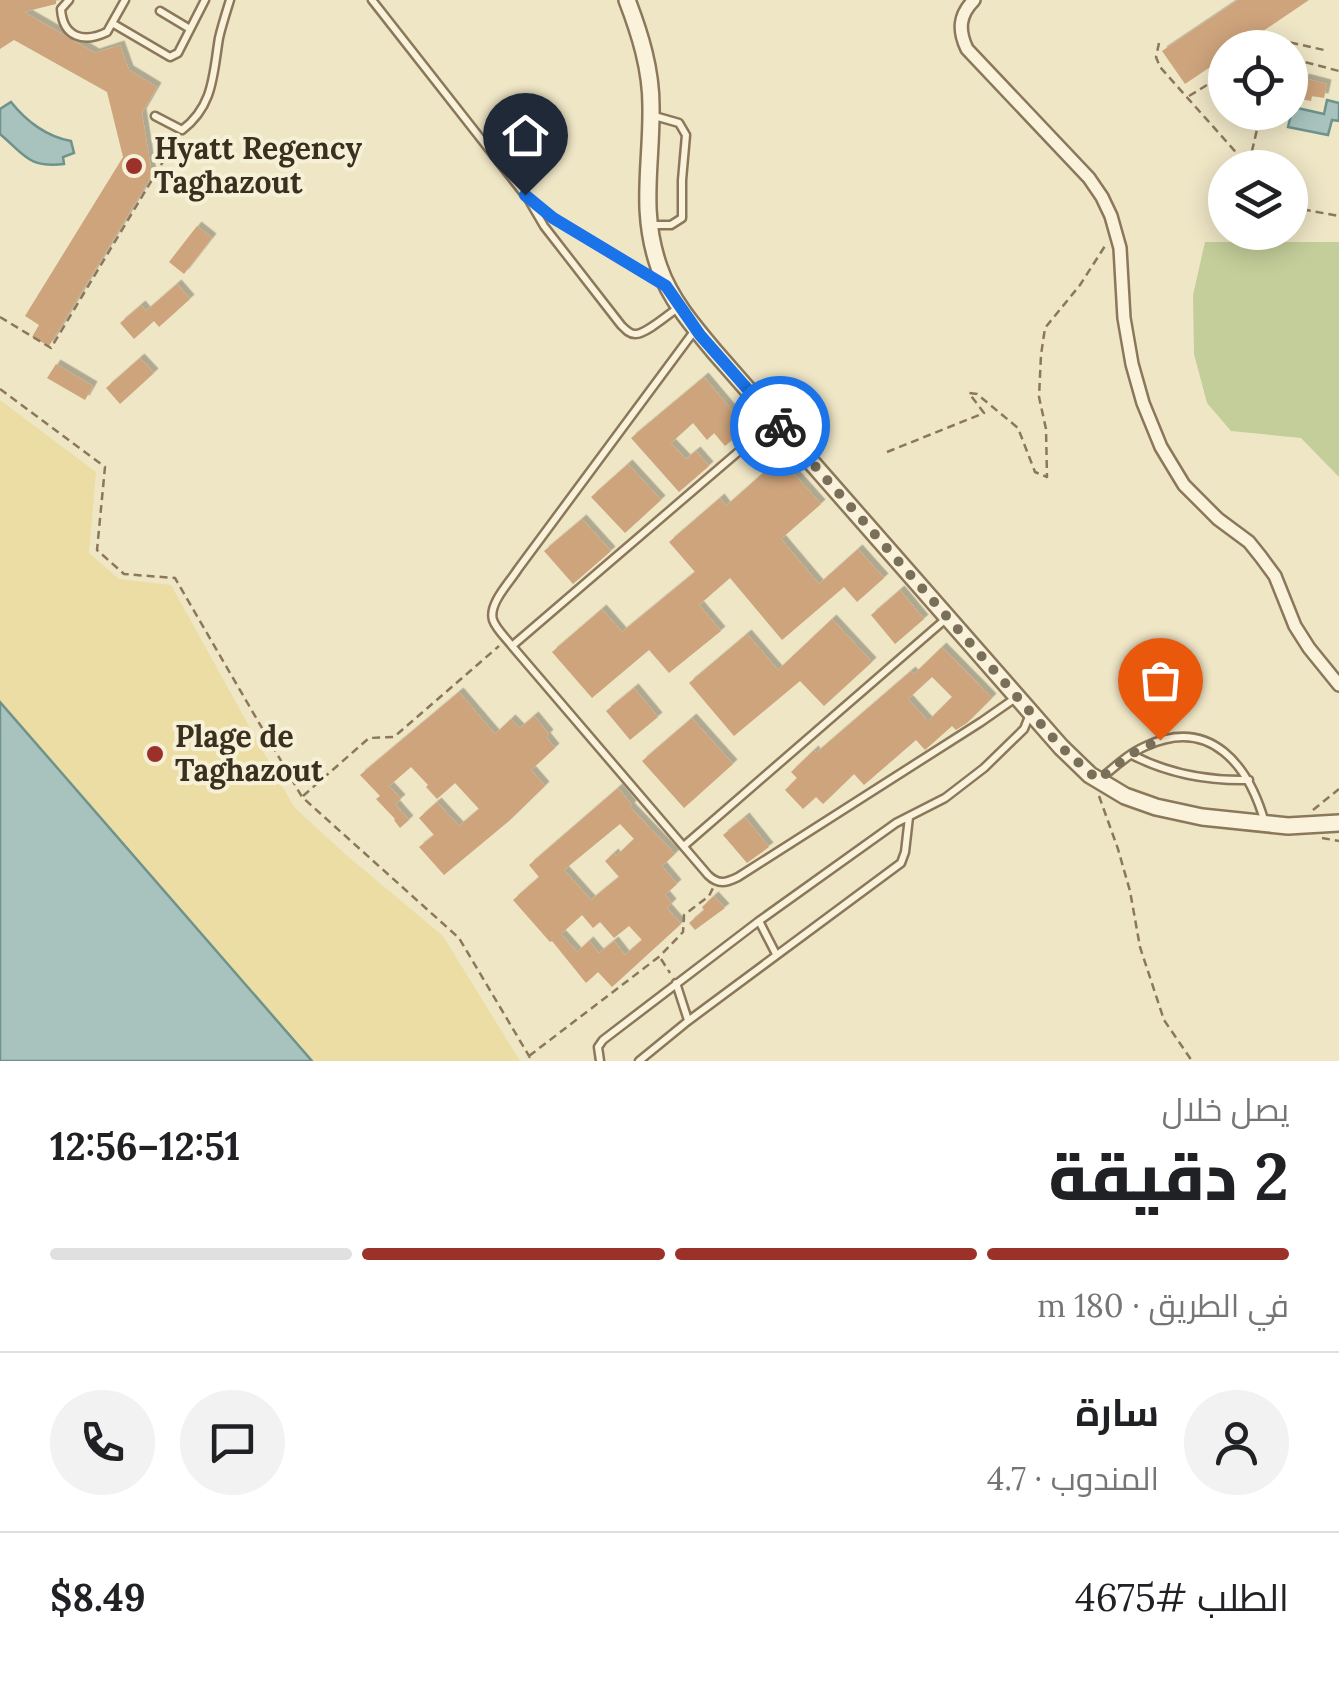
<!DOCTYPE html>
<html lang="ar">
<meta charset="utf-8">
<style>
:root{--surface:#fff;--page:#f2f2f2;--text:#202124;--muted:#757577;--line:#e0e0e0;--accent:#9c312a}
body{margin:0;font-family:Lora,Cairo,serif;background:var(--page);color:var(--text);direction:rtl;height:100vh;display:flex;flex-direction:column;font-size:38px;white-space:nowrap}
*{box-sizing:border-box;margin:0}
p{font-size:32px;color:var(--muted)}
.icon{flex:none;width:55px;height:55px;fill:none;stroke:currentColor;stroke-width:2;stroke-linecap:round;stroke-linejoin:round}
.map{position:relative;height:1061px;overflow:hidden;direction:ltr}
.sheet{display:flex;flex-direction:column;background:var(--surface);flex:1}
.sheet>*{flex:none}
.fabs{position:absolute;left:1208px;top:30px;display:grid;gap:20px}
.fabs a{display:grid;place-items:center;width:100px;height:100px;border-radius:50%;background:var(--surface);box-shadow:0 5px 25px #0003;font-size:50px}
.pin{position:absolute;display:grid;place-items:center;width:85px;height:85px;color:#fff;margin:-102px -42px;border-radius:50% 50% 50% 0;rotate:-45deg;box-shadow:0 0 10px #0007}
.pin .icon{rotate:45deg}
.courier{position:absolute;display:grid;place-items:center;width:100px;height:100px;margin:-50px;border:8px solid #1a73e8;border-radius:50%;background:#fff;color:#222;box-shadow:0 2px 12px #0007}
.head em{font-style:normal;font-weight:800}
.head div{display:flex;flex-direction:column-reverse}
.head{display:flex;align-items:center;justify-content:space-between;height:170px;padding:0 50px}
h1{font-size:65px;font-weight:800;line-height:75px}
.bar{display:grid;grid-template-columns:repeat(4,1fr);gap:15px 10px;align-content:center;height:120px;padding:0 50px}
.bar i{height:12px;border-radius:8px;background:var(--line)}
.bar .selected{background:var(--accent)}
.bar p{grid-column:span 4}
.line{display:flex;align-items:center;gap:25px;padding:0 50px;border-top:2px solid var(--line)}
.line div{flex:1}
.round{display:grid;place-items:center;flex:none;width:105px;height:105px;border-radius:52px;background:var(--page)}
.map>svg:first-child{display:block}
.green{fill:#c4ce9a}
.sand{fill:#ebdda3}
.water{fill:#a8c3bd;stroke:#6e928c;stroke-width:2.5}
.building{fill:#cea47c;fill-rule:evenodd;filter:url(#shadow)}
.lines{fill:none;stroke-linecap:round;stroke-linejoin:round}
.service-casing{stroke:#8b785b;stroke-width:11}
.minor-casing{stroke:#8b785b;stroke-width:16}
.tertiary-casing{stroke:#8b785b;stroke-width:20}
.path{stroke:#8b785b;stroke-width:2.5;stroke-dasharray:8 5;stroke-linecap:butt}
.service{stroke:#faf2da;stroke-width:6}
.minor{stroke:#faf2da;stroke-width:11}
.tertiary{stroke:#faf2da;stroke-width:15}
.done{stroke:#7a6f59;stroke-width:10;stroke-dasharray:0 18}
.route{stroke:#1a73e8;stroke-width:12}
.poi-dot{fill:#9c312a;stroke:#f6f0d6;stroke-width:4}
.labels{text-anchor:middle;stroke-width:8;stroke-linejoin:round;paint-order:stroke}
.poi-label{font-size:30px;font-weight:bold;fill:#3b2f1f;stroke:#f6f0d6;text-anchor:start}
</style>
<div class="map">
<svg width="1339" height="1061" viewBox="0 0 1339 1061">
<defs>
<filter id="shadow"><feDropShadow dx="4.5" dy="-4.5" stdDeviation="0" flood-color="#0004"/></filter>
</defs>
<rect width="100%" height="100%" fill="#efe6c6"/>
<!-- green -->
<path class="green" d="M1205,242H1339V477L1301,438L1231,431L1207,403L1194,354L1193,295Z"/>
<!-- sand -->
<path class="sand" d="M0,400L96,472L89,553L119,579L171,585L294,807L345,854L443,936L520,1061H312L0,702Z"/>
<!-- water -->
<path class="water" d="M1327,100L1339,103V121L1332,120L1328,135L1288,127L1293,107L1324,114Z
M11,102C26,121 47,137 71,141L74,153L63,157L64,164C28,168 25,155 0,134V109Z
M0,702L312,1061H0Z"/>
<!-- building -->
<path class="building" d="M0,0H56V4L24,12L95,53L120,45L129,70L157,87L142,113L152,175L49,346L32,337L39,325L25,316L123,157L107,92L14,40L0,49Z
M1238,0H1309L1238,48H1225V57L1185,84L1162,51Z
M1304,78L1327,84L1324,98L1312,96L1311,101L1299,99Z
M197,226L212,238L184,274L169,262Z
M177,284L190,299L159,327L154,321L134,339L120,323L141,305L146,311Z
M140,358L154,373L120,404L106,388Z
M56,364L93,386L85,400L47,378Z
M704,377L747,428L725,446L714,433L707,440L693,423L671,443L686,459L696,451L709,466L679,492L631,438Z
M780,458L821,504L781,539L819,584L858,549L884,578L857,602L844,587L782,640L730,578L699,605L721,631L669,673L649,650L592,698L552,652L602,609L622,632L695,572L669,542L720,498L726,506Z
M628,464L661,500L625,533L591,497Z
M582,519L611,551L573,584L544,551Z
M900,590L924,619L895,644L871,615Z
M832,619L872,662L824,706L800,681L734,736L689,683L747,634L778,670Z
M942,647L992,698L967,723L956,730L952,726L925,750L916,740L864,785L854,774L823,804L816,797L803,809L785,790L797,778L791,772L814,750L816,753L911,671L914,674ZM932,677L952,697L928,721L908,699Z
M634,688L658,717L630,740L606,711Z
M459,692L495,734L511,719L520,728L534,716L549,734L546,737L555,748L531,770L545,786L509,821L444,875L419,847L434,835L419,818L437,802L459,826L479,809L455,783L437,799L426,787L428,785L411,767L389,786L401,799L395,804L409,820L400,828L394,820L395,819L376,799L380,796L360,775Z
M692,718L733,764L684,808L642,761Z
M618,788L632,805L630,807L675,854L662,866L677,884L665,895L672,903L667,908L681,924L612,987L598,972L586,983L552,941L550,942L513,900L539,877L529,865ZM620,824L634,839L616,856L614,853L605,861L619,877L591,900L564,870ZM582,915L593,928L600,922L614,938L629,926L642,940L625,955L614,941L599,953L589,941L577,952L561,934Z
M745,817L769,847L747,863L723,835Z
M714,896L725,908L695,930L689,923L704,910L702,907Z"/>
<g class="lines">
<defs>
<path id="service" d="M69,0L61,9C63,38 84,43 107,32L125,0
M372,0L529,200L553,218L661,283
M160,11L190,29
M112,23L170,57L178,53L205,0
M155,116L182,130C214,106 213,74 219,38C222,25 226,13 230,0
M530,202L544,226L621,325C625,329 629,334 635,334C645,335 670,313 679,307
M650,225H671L682,218V180L686,135L679,123L651,115
M695,330L518,569C510,582 488,604 493,620C496,629 506,638 512,646L708,875C718,885 726,883 738,877L981,722L1014,699
M512,646L773,422
M1132,755C1169,774 1208,781 1249,780
M1101,778C1115,767 1129,753 1146,746C1211,716 1249,766 1265,823
M685,845L948,617
M759,921L776,954
M676,983L688,1020
M600,1061L598,1047L603,1040L759,921L896,823L945,798L984,768L1024,729L1030,714
M639,1061L688,1021L901,863L905,852L909,817"/>
<path id="minor" d="M974,0C959,15 958,30 967,49L1089,178L1102,197L1111,216L1120,248L1124,318L1132,364L1143,403L1161,447L1184,485L1218,519L1249,542L1261,557L1275,576L1295,626L1309,648L1339,685"/>
<path id="tertiary" d="M627,0C640,34 651,69 651,106C652,164 639,210 659,267C670,299 693,326 714,351L1061,747L1090,775L1125,796L1156,807L1202,817L1288,826L1339,823"/>
</defs>
<!-- service casing -->
<use href="#service" class="service-casing"/>
<!-- minor casing -->
<use href="#minor" class="minor-casing"/>
<!-- tertiary casing -->
<use href="#tertiary" class="tertiary-casing"/>
<!-- path -->
<path class="path" d="M1159,43L1156,57L1160,67L1250,168
M1267,48L1279,40L1324,50
M1293,59L1339,71
M1290,61L1293,59L1290,79
M1189,96L1225,74
M1249,164L1261,112
M1290,207L1339,216
M0,317L51,348L176,140
M0,389L105,467L97,550L124,574L175,578L302,797L459,938L532,1061
M887,452L984,413L969,393L977,394L1018,428L1035,472L1047,477L1046,429L1039,397L1041,355L1045,328L1080,285L1105,246
M303,796L369,738L394,737L499,646
M1099,796L1118,849L1130,891L1140,947L1164,1020L1192,1061
M1313,810L1339,789
M1322,838L1339,841
M661,959L670,973
M529,1056L660,956L683,932L684,915L709,896L713,888"/>
<!-- service -->
<use href="#service" class="service"/>
<!-- minor -->
<use href="#minor" class="minor"/>
<!-- tertiary -->
<use href="#tertiary" class="tertiary"/>
</g>
<g class="lines">
<!-- done -->
<path class="done" d="M780,426L1061,747L1098,780L1131,754L1160,740"/>
<!-- route -->
<path class="route" d="M525,195L553,218L666,286L700,335L780,426"/>
</g>
<!-- markers -->
<g class="poi-dot">
<circle cx="134" cy="166" r="10"/>
<circle cx="155" cy="754" r="10"/>
</g>
<g class="labels">
<!-- poi labels -->
<g class="poi-label">
<text x="154" y="159">Hyatt Regency<tspan x="154" dy="34">Taghazout</tspan></text>
<text x="175" y="747">Plage de<tspan x="175" dy="34">Taghazout</tspan></text>
</g>
</g>
</svg>
<div class="fabs">
<a><svg class="icon" aria-label="locate" viewBox="0 0 24 24"><circle cx="12" cy="12" r="6"/><path d="M12 2v4M12 18v4M2 12h4M18 12h4"/></svg></a>
<a><svg class="icon" aria-label="layers" viewBox="0 0 24 24"><path d="M12 4l9 5-9 5-9-5zM3 14l9 5 9-5"/></svg></a>
</div>
<div class="pin" style="left:1160px;top:740px;background:#ea580c"><svg class="icon" aria-label="bag" viewBox="0 0 24 24"><path d="M5 8h14l-1 12H6zM9 8a3 3 0 0 1 6 0"/></svg></div>
<div class="pin" style="left:525px;top:195px;background:#1f2937"><svg class="icon" aria-label="home" viewBox="0 0 24 24"><path d="M3 11l9-7 9 7M6 9v11h12V9"/></svg></div>
<div class="courier" style="left:780px;top:426px"><svg class="icon" aria-label="bike" viewBox="0 0 24 24"><circle cx="6" cy="16" r="4"/><circle cx="18" cy="16" r="4"/><path d="M6 16l4-8h5l3 8M10 8l3 8H6M13 5h3"/></svg></div>
</div>
<section class="sheet">
<div class="head"><div><h1>2 دقيقة</h1><p>يصل خلال</p></div><em>12:51–12:56</em></div>
<div class="bar"><i class="selected"></i><i class="selected"></i><i class="selected"></i><i></i><p>في الطريق · 180 m</p></div>
<div class="line" style="height:180px"><a class="round"><svg class="icon" aria-label="person" viewBox="0 0 24 24"><circle cx="12" cy="8" r="4"/><path d="M4 21q1-7 8-7t8 7"/></svg></a><div><b>سارة</b><p>المندوب · 4.7</p></div><a class="round"><svg class="icon" aria-label="chat" viewBox="0 0 24 24"><path d="M4 5h16v11H9l-5 4z"/></svg></a><a class="round"><svg class="icon" aria-label="phone" viewBox="0 0 24 24"><path d="M5 4h4l2 5-3 2q2 4 5 5l2-3 5 2v4C11 20 4 13 5 4z"/></svg></a></div>
<div class="line" style="height:130px"><div>الطلب #4675</div><b>$8.49</b></div>
</section>
